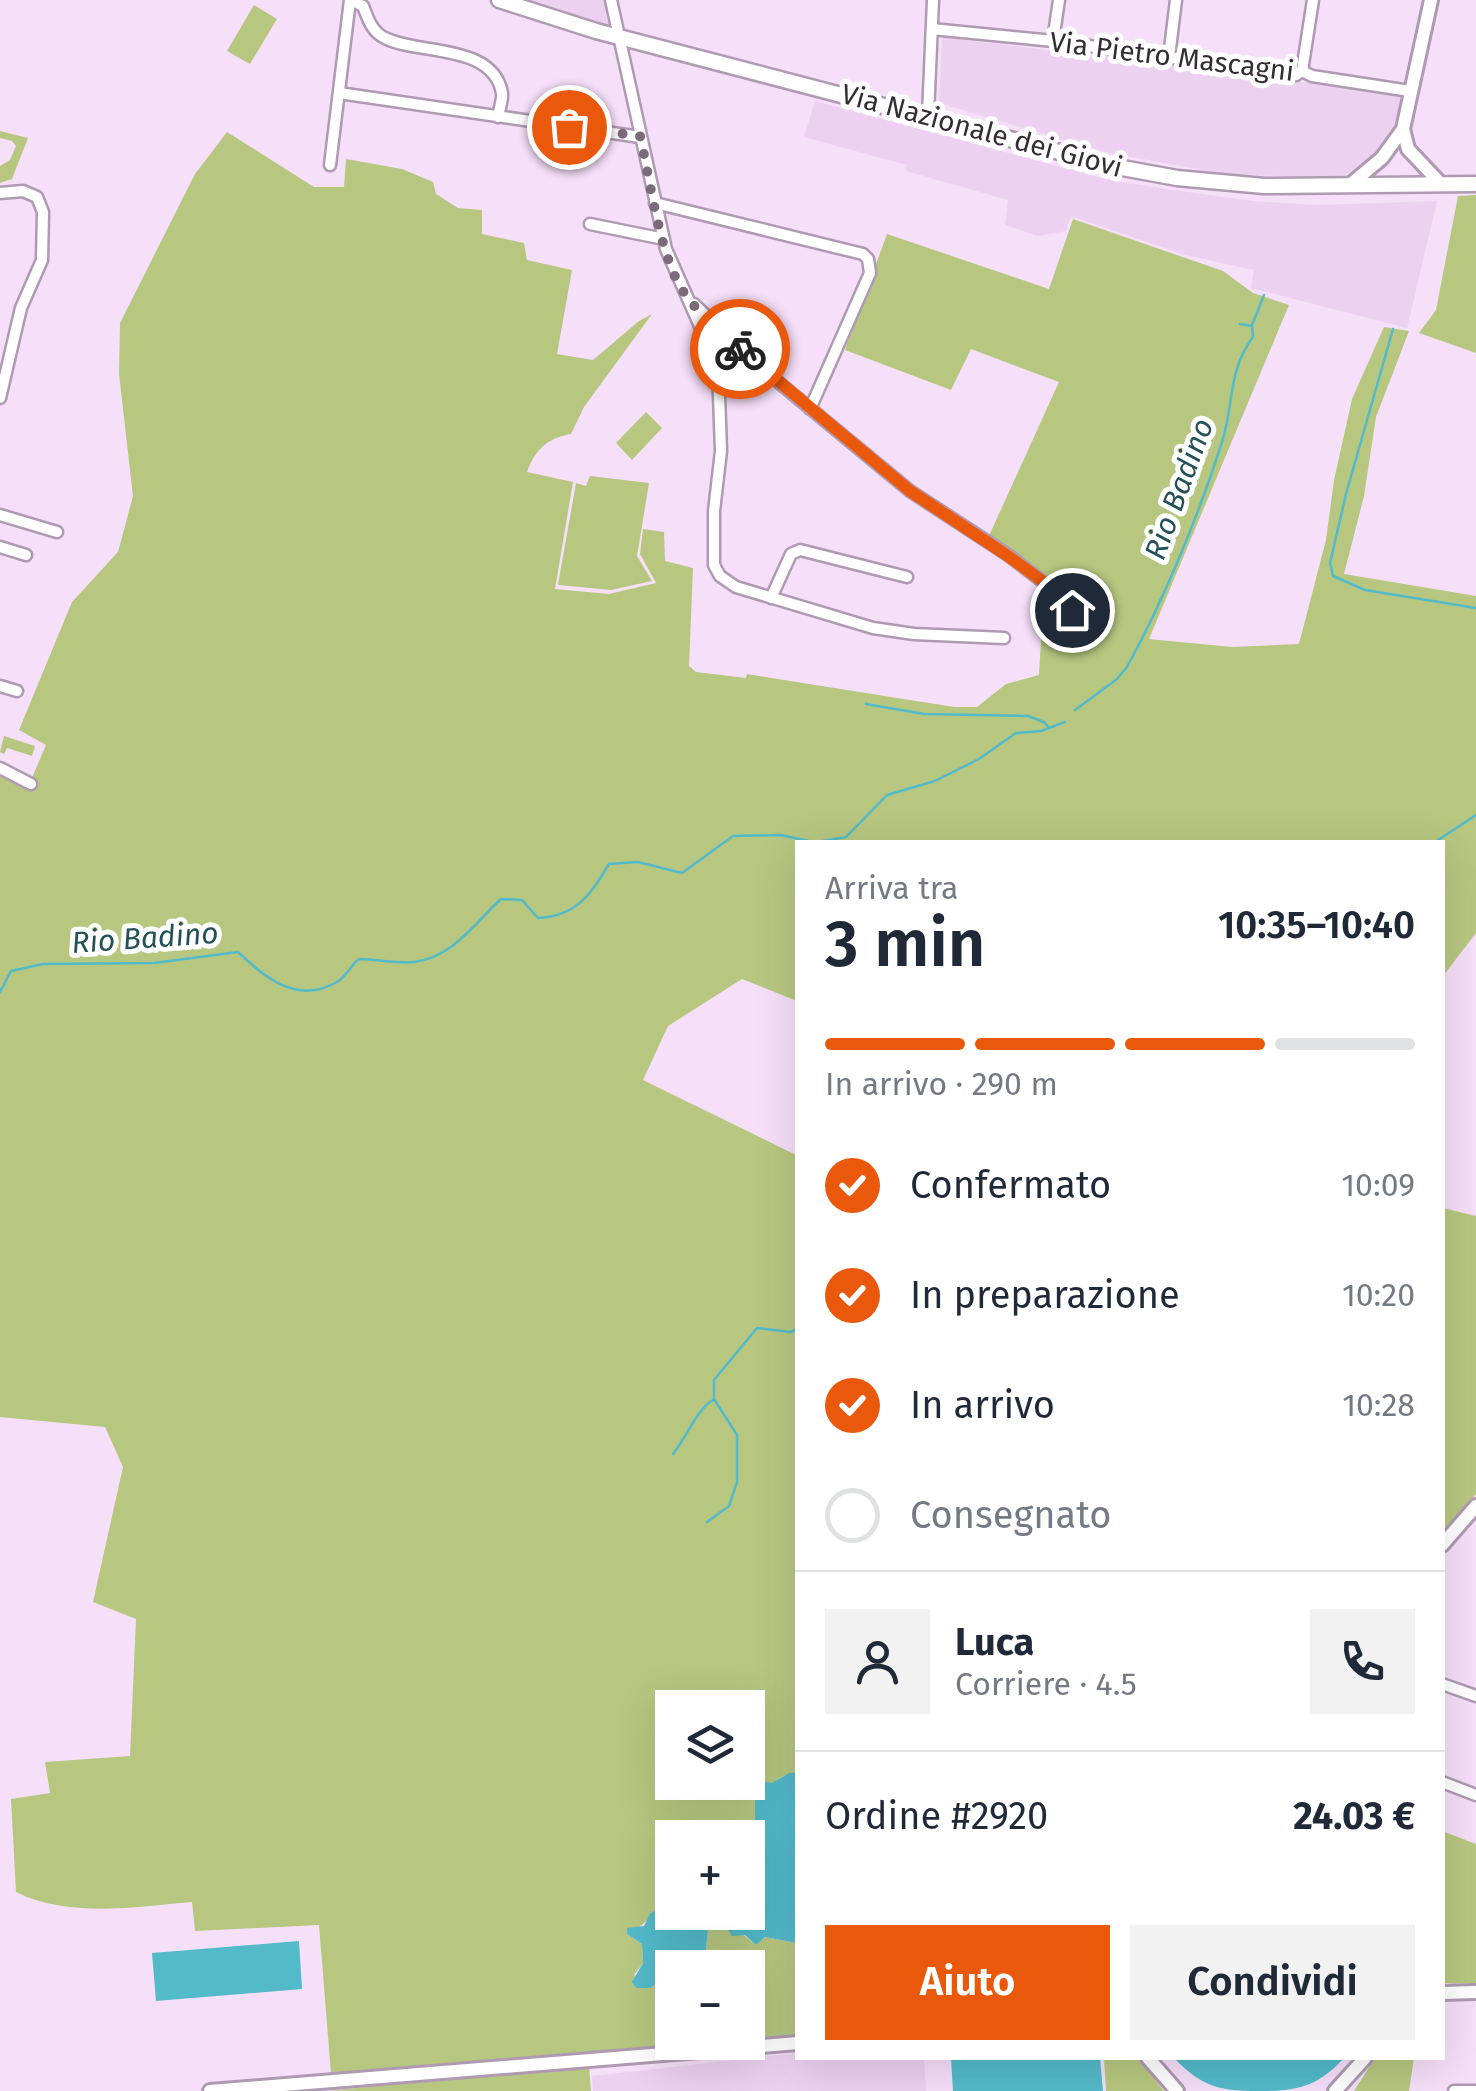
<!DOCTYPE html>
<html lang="it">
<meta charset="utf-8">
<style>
:root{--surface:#fff;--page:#f2f2f3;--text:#1f2937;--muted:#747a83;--line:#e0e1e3;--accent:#ea580c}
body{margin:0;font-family:"Fira Sans",sans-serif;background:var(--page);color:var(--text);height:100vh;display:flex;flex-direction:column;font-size:38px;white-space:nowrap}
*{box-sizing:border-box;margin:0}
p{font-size:32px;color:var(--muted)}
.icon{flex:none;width:55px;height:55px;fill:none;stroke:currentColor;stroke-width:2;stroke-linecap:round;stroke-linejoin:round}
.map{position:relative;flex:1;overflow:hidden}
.sheet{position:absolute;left:795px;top:840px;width:650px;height:1220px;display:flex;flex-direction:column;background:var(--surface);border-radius:0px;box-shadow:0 10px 40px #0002}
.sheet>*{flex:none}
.buttons{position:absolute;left:655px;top:1690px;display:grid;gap:20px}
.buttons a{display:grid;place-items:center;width:110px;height:110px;border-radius:0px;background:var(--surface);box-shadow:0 10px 40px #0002;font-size:50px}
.pin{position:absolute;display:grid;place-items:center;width:85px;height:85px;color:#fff;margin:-42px;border:5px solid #fff;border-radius:50%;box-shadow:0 2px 10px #0007}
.courier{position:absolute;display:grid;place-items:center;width:100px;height:100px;margin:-50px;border:8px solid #ea580c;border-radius:50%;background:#fff;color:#222;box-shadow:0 2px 12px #0007}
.headline em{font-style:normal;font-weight:600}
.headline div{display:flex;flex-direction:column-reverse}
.headline{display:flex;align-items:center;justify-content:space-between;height:170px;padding:0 30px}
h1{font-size:65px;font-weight:600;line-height:75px}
.bar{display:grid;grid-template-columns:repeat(4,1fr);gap:15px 10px;align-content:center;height:120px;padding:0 30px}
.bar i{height:12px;border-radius:8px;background:var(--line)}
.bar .current{background:var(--accent)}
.bar p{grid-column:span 4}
.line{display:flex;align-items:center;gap:25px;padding:0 30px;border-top:2px solid var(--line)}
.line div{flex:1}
.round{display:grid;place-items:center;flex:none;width:105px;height:105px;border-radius:0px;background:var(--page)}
ol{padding:0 30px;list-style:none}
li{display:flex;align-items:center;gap:30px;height:110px}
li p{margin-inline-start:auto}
li .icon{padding:10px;border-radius:50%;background:var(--accent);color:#fff;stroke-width:4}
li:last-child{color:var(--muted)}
li i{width:55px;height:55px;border:5px solid var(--line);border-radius:50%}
.cta{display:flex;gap:20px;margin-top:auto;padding:20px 30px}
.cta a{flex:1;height:115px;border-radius:0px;background:var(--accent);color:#fff;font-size:40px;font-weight:600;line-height:115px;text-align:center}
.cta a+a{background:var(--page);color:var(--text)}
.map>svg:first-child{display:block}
.built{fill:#edd1f1}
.green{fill:#b7c780;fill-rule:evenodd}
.water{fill:#53baca}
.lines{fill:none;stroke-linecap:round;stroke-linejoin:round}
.stream{stroke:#53baca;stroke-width:2.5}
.minor-casing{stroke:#b09ab3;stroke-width:15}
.tertiary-casing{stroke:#b09ab3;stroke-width:18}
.secondary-casing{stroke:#b09ab3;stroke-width:19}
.minor{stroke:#fff;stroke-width:10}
.tertiary{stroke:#fff;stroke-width:12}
.secondary{stroke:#fff;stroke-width:14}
.done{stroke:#796b7a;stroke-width:10;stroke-dasharray:0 18}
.route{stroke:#ea580c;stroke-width:12}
.labels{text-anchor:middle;stroke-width:10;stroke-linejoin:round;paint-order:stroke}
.street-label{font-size:28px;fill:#352c36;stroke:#fff}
.water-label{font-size:30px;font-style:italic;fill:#245158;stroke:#fff}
</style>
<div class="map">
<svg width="1476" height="2091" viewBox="0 0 1476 2091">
<rect width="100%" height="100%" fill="#f6dff9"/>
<!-- built -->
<path class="built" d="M499,0H611L619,37Z
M942,37L1401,94L1396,128L1379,153L1342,177L1231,175L1109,153L939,103Z
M815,101L1109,180L1166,189L1253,201L1316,205L1437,201L1407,328L1251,288L1254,270L1185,255L1071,216L1066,231L1037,236L1005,225L1008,200L906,171L907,165L804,137Z
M797,2053L798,2058H924L926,2091H593L592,2076Z"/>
<!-- green -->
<path class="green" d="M254,5L277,19L250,64L227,51Z
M0,131L28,138L12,179L0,183V166L10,160L16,146L12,141L0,138Z
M227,132L314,187H344L346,159L402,169L433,182L436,194L458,208L482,210V234L524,243L527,260L572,270L557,354L593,360L639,321L652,314L584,407L571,434C547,438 535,450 527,472L573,482L555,589L609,594L656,583L640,554L643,529L664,532L665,561L693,568L689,666L696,672L746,678L747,674L954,707H977L1006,684L1039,675L1042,624L1071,604L988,538L1059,382L971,349L951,390L845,350L887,234L1049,289L1073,219L1223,271L1253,293L1289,305L1149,639L1232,647L1299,644L1326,540L1334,480L1352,399L1384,327L1409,331L1376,417L1364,496L1344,574L1476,596V933L1443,976L1442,842H798L797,1001L742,979L668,1026L643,1080L794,1154L797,1150V1773C770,1773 751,1809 755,1833L748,1840L743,1834L717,1830V1837L672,1838C672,1845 674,1856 672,1864C668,1883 661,1878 665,1904C651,1915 643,1927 627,1934L642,1944L643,1963L634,1975L650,1988L660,1982L672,1986V2042L744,2043L331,2073L319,1925L195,1931L192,1902C135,1907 68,1918 16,1892L11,1799L50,1793L45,1762L130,1756L136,1619L93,1602L123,1467L105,1427L0,1417V774L28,787L46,745L19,730L72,602L118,552L133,496L119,374L120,323L195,174ZM672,1708H748V1782H672Z
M1476,195V353L1419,333L1436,310L1458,196Z
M646,412L662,428L632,460L616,443Z
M590,476L649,483L637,556L652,581L611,590L558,585L576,483L586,486Z
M4,736L35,746L32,756L7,748L4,754L0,752Z
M1443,1208L1476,1216V1494L1443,1532Z
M1442,1831L1476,1844V1984L1443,1983Z
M719,1915L756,1945L765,1937L797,1943V2038L748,2042V1968L704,1967L708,1931L714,1917Z
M1104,2058H1138L1164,2091H1106Z
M1375,2058H1414L1409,2091H1354Z
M589,2065L591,2091H328Z"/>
<!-- water -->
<path class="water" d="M789,1773H797V1943L765,1937L756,1945L745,1935L732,1936L718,1915L714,1917L708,1931L704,1967L672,1968V1986L660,1982L650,1988H636L632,1982L643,1963L642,1944L627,1934V1928L644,1926L650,1914L665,1904V1876L672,1867V1912H748V1840L755,1833V1800L762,1781L772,1783Z
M299,1941L302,1989L156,2001L152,1953Z
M951,2058H1100L1103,2091H953Z
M1174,2058H1344C1317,2087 1298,2091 1259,2091C1220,2091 1202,2087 1174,2058Z"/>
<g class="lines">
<!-- stream -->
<path class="stream" d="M1252,325L1264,295
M1393,329L1346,494L1330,563L1333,576L1365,590L1476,608
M866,704L924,714L1028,716L1044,722L1049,728
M1075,710L1117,679L1127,667C1164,600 1200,512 1223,439C1234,401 1228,371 1253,337L1252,326L1240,324
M817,842L846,837L887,795L935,781L979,759L1016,733L1041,731L1065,722
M1435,842L1476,815
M0,992L11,971L43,964L154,963L238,952C266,978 297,1005 337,982C346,977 351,965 359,959C377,959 397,964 414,962C452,958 475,923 501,899L522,900L538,918C577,916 590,895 609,864L638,862L682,873L733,836L781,835L813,842
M673,1454C687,1437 696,1410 713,1400
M707,1522L729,1506L737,1482V1435L714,1399V1380L757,1328L790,1332L798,1329"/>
<defs>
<path id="minor" d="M350,0L363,6C368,19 372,32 385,38C418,55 493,43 502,93C503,99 499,110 498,117
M611,0L666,249L718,367L721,451L714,511V565L720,576L736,587L873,628L914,634L1004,638
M932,29L1053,41L1296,75L1302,71L1312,76L1410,91
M1053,41L1059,0
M1169,57L1176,0
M1302,71L1313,0
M339,93L640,137
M928,115L933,0
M330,165L350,0
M0,193L23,191L37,197L43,212L42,260L21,308L0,398
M655,203L863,254L868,259L870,273L810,409
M590,224L664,239
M694,304L754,362L910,491L1008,555L1068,601L1074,615
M0,515L57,532
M0,547L26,555
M771,598L791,554L800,550L907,577
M0,686L17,691
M0,768L31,784
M1442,1684L1476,1696
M1442,1782L1476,1795
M1454,2091H1476"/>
<path id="tertiary" d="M1403,129L1408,149L1441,184
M1351,184L1382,158L1403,129L1431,0
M1442,1545L1476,1506
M1442,1993L1476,1992
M1148,2058L1177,2091
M210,2091L798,2043
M1335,2091L1365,2058"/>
<path id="secondary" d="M499,0L596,31L1117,167L1177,178L1264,186L1476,184"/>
</defs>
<!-- minor casing -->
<use href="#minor" class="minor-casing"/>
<!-- tertiary casing -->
<use href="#tertiary" class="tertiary-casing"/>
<!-- secondary casing -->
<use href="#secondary" class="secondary-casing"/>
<!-- minor -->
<use href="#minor" class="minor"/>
<!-- tertiary -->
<use href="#tertiary" class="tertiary"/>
<!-- secondary -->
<use href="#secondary" class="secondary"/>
</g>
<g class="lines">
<!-- done -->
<path class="done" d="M569,127L640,136C650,179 660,260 685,294C700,315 720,332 740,349"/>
<!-- route -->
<path class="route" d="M740,349L910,491L1008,556L1068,600L1072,610"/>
</g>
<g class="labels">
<!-- street labels -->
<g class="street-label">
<text transform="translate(1172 56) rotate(7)" y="10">Via Pietro Mascagni</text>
<text transform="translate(982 130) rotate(15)" y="10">Via Nazionale dei Giovi</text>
</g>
<!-- water labels -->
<g class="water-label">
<text transform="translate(1179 489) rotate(-70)" y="10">Rio Badino</text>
<text transform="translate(145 938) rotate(-4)" y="10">Rio Badino</text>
</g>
</g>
</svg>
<div class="buttons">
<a><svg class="icon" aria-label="layers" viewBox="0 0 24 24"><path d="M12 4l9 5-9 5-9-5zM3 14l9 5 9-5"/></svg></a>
<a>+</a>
<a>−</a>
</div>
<div class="pin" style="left:569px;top:127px;background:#ea580c"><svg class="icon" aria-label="bag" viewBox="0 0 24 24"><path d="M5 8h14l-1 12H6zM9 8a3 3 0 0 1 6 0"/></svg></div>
<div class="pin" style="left:1072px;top:610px;background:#1f2937"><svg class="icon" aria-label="home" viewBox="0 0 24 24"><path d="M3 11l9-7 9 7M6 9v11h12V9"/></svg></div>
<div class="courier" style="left:740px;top:349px"><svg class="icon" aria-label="bike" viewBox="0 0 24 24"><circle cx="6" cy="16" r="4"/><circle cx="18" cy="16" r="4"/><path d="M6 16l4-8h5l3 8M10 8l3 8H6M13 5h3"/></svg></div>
<section class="sheet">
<div class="headline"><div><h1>3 min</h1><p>Arriva tra</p></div><em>10:35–10:40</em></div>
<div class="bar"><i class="current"></i><i class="current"></i><i class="current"></i><i></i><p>In arrivo · 290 m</p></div>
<ol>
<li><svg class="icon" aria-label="check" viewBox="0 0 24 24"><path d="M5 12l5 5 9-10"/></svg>Confermato<p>10:09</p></li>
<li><svg class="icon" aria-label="check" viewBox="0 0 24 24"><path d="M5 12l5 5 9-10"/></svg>In preparazione<p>10:20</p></li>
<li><svg class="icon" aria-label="check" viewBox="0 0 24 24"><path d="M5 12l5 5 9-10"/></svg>In arrivo<p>10:28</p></li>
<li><i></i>Consegnato</li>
</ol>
<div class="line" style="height:180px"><a class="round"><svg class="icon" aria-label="person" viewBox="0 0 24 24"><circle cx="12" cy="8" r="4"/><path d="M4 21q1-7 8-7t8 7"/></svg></a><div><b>Luca</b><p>Corriere · 4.5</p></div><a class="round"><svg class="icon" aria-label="phone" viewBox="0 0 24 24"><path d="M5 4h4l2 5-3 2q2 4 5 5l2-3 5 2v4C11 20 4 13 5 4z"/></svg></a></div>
<div class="line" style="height:130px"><div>Ordine #2920</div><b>24.03 €</b></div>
<div class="cta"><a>Aiuto</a><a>Condividi</a></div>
</section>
</div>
